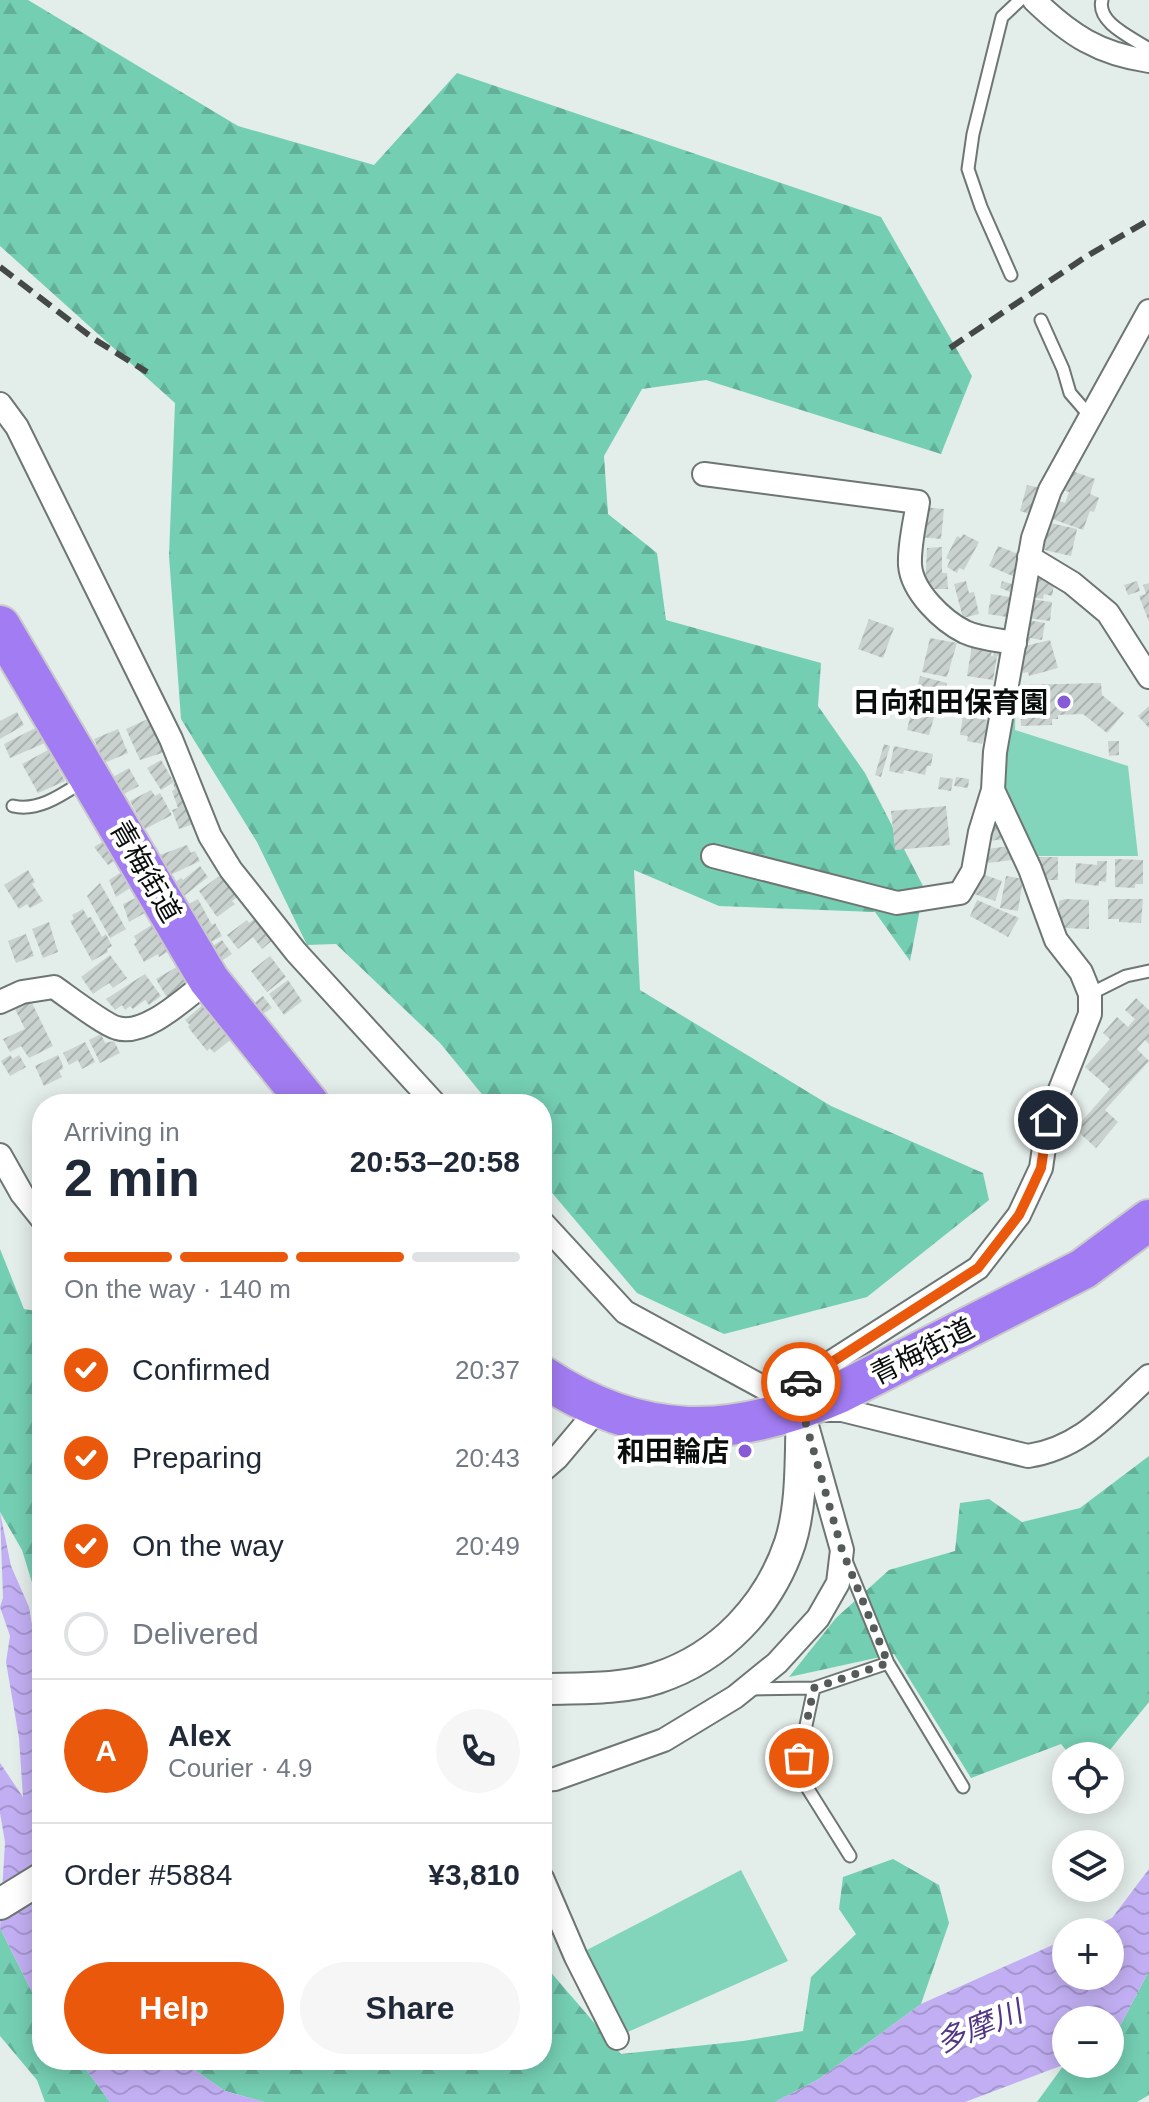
<!DOCTYPE html>
<meta charset="utf-8">
<style>
:root{--surface:#fff;--page:#f6f6f7;--text:#1f2937;--muted:#747a83;--line:#e0e1e3;--accent:#ea580c}
body{margin:0;font-family:Arial,"Noto Sans JP",sans-serif;background:var(--page);color:var(--text);height:100vh;display:flex;flex-direction:column;font-size:30px;white-space:nowrap}
*{box-sizing:border-box;margin:0}
p{font-size:26px;color:var(--muted)}
.icon{flex:none;width:44px;height:44px;fill:none;stroke:currentColor;stroke-width:2;stroke-linecap:round;stroke-linejoin:round}
.map{position:relative;flex:1;overflow:hidden}
.sheet{position:absolute;left:32px;top:1094px;width:520px;height:976px;display:flex;flex-direction:column;background:var(--surface);border-radius:32px;box-shadow:0 4px 20px #0003}
.sheet>*{flex:none}
.controls{position:absolute;left:1052px;top:1742px;display:grid;gap:16px}
.controls a{display:grid;place-items:center;width:72px;height:72px;border-radius:50%;background:var(--surface);box-shadow:0 4px 20px #0003;font-size:40px}
.pin{position:absolute;display:grid;place-items:center;width:68px;height:68px;color:#fff;margin:-34px;border:4px solid #fff;border-radius:50%;box-shadow:0 2px 8px #0007}
.courier{position:absolute;display:grid;place-items:center;width:80px;height:80px;margin:-40px;border:6px solid #ea580c;border-radius:50%;background:#fff;color:#222;box-shadow:0 2px 10px #0007}
.head em{font-style:normal;font-weight:800}
.head div{display:flex;flex-direction:column-reverse}
.head{display:flex;align-items:center;justify-content:space-between;height:136px;padding:0 32px}
h1{font-size:52px;font-weight:800;line-height:60px}
.bar{display:grid;grid-template-columns:repeat(4,1fr);gap:12px 8px;align-content:center;height:96px;padding:0 32px}
.bar i{height:10px;border-radius:6px;background:var(--line)}
.bar .current{background:var(--accent)}
.bar p{grid-column:span 4}
.line{display:flex;align-items:center;gap:20px;padding:0 32px;border-top:2px solid var(--line)}
.line div{flex:1}
.round{display:grid;place-items:center;flex:none;width:84px;height:84px;border-radius:42px;background:var(--page)}
ol{padding:0 32px;list-style:none}
li{display:flex;align-items:center;gap:24px;height:88px}
li p{margin-inline-start:auto}
li .icon{padding:8px;border-radius:50%;background:var(--accent);color:#fff;stroke-width:4}
li:last-child{color:var(--muted)}
li i{width:44px;height:44px;border:4px solid var(--line);border-radius:50%}
.primary-button{display:flex;gap:16px;margin-top:auto;padding:16px 32px}
.primary-button a{flex:1;height:92px;border-radius:48px;background:var(--accent);color:#fff;font-size:32px;font-weight:800;line-height:92px;text-align:center}
.primary-button a+a{background:var(--page);color:var(--text)}
.map>svg:first-child{display:block}
.forest{fill:url(#forest-firs)}
.green{fill:#82d5bb}
.water{fill:url(#water-waves)}
.building{fill:url(#building-hatch)}
.lines{fill:none;stroke-linecap:round;stroke-linejoin:round}
.lane-casing{stroke:#6e7673;stroke-width:15}
.street-casing{stroke:#6e7673;stroke-width:26}
.secondary-casing{stroke:#6e7673;stroke-width:34}
.highway-casing{stroke:#c9cac9;stroke-width:44}
.lane{stroke:#fff;stroke-width:11}
.street{stroke:#fff;stroke-width:22}
.secondary{stroke:#fff;stroke-width:30}
.highway{stroke:#a27cf2;stroke-width:40}
.rail{stroke:#444947;stroke-width:6;stroke-dasharray:16 8;stroke-linecap:butt}
.done{stroke:#555b59;stroke-width:8;stroke-dasharray:0 14.4}
.route{stroke:#ea580c;stroke-width:10}
.poi-dot{fill:#865bd5;stroke:#fff;stroke-width:3}
.labels{text-anchor:middle;stroke-width:8;stroke-linejoin:round;paint-order:stroke}
.poi-label{font-size:28px;font-weight:bold;fill:#090d0b;stroke:#fff;text-anchor:end}
.street-label{font-size:28px;fill:#090d0b;stroke:#fff}
.water-label{font-size:30px;font-style:italic;fill:#523684;stroke:#fff}
</style>
<div class="map">
<svg width="1149" height="2102" viewBox="0 0 1149 2102">
<defs>
<pattern id="forest-firs" width="22" height="20" patternUnits="userSpaceOnUse" patternTransform="scale(2)"><rect width="22" height="20" fill="#74ceb2"/><path d="M5 1l3.5 6h-7zM16 11l3.5 6h-7z" fill="#63b098"/></pattern>
<pattern id="water-waves" width="16" height="10" patternUnits="userSpaceOnUse" patternTransform="scale(2)"><rect width="16" height="10" fill="#c2aff3"/><path d="M0 5q4-4 8 0t8 0" fill="none" stroke="#a595cf"/></pattern>
<pattern id="building-hatch" width="6" height="6" patternUnits="userSpaceOnUse" patternTransform="scale(2)"><rect width="6" height="6" fill="#c9d2cf"/><path d="M-1 1l2-2M0 6l6-6M5 7l2-2" fill="none" stroke="#abb3b0"/></pattern>
</defs>
<rect width="100%" height="100%" fill="#e3ede9"/>
<!-- forest -->
<path class="forest" d="M0,0H28L238,126L374,165L457,73L881,217L972,376L941,454L706,380L642,389L604,456L608,514L657,553L666,620L821,663L818,706L865,773L924,888L910,961L875,912L719,906L634,870L640,990L831,1106L983,1173L989,1200L867,1297L724,1334L637,1293L542,1181V1104H490L440,1043L336,944L307,945L257,842L181,719L169,556L175,403L0,246Z
M0,1249L24,1309L42,1312V1615L22,1550L0,1512Z
M1149,1456V1702L1105,1756H1071L1061,1744L971,1778L894,1654L789,1677L836,1618L889,1570L955,1551L960,1503L989,1499L1022,1522L1080,1508Z
M893,1859L939,1885L949,1923L921,2004L819,2079L775,2102H264L225,2091L180,2060H542V1962L621,2054L743,2041L803,2031L811,1977L856,1934L839,1909L843,1877Z
M0,1928L42,2012V2060H79L110,2102H45L37,2080L0,2036Z
M1149,1971V2095L1137,2102H1037L1066,2062L1110,2064V2032L1121,2024Z"/>
<!-- green -->
<path class="green" d="M1016,687L1015,730L1128,766L1138,856H1030L999,794Z
M741,1870L788,1961L621,2035L583,1952Z"/>
<!-- water -->
<path class="water" d="M0,1512L11,1566L29,1607L42,1682V2012L0,1928L5,1842L0,1813V1763L23,1797L19,1738L6,1662L10,1636L0,1607L3,1598Z
M1149,1869V1971L1121,2024L1110,2032V2020H1066V2062L1063,2065L965,2102H775L819,2079L921,2004L1066,1939V1976H1110V1932H1081L1112,1918Z
M79,2060H180L225,2091L264,2102H110Z"/>
<!-- building -->
<path class="building" d="M1066,469L1095,479L1090,494L1099,498L1094,512L1090,511L1083,530L1047,517L1053,499L1065,503L1069,492L1059,489Z
M1027,485L1041,488L1033,515L1020,511Z
M923,507L944,509L941,539L920,537Z
M1046,522L1077,529L1071,556L1040,549Z
M963,534L979,542L964,570L959,568L957,573L947,567L950,560L946,558L957,536L961,538Z
M998,546L1023,556L1015,577L989,566Z
M942,547V573H947L948,589H925L927,548Z
M1034,572L1050,577V584L1054,585L1052,596L1044,594L1043,599L1030,597Z
M966,581L969,593L974,592L979,614L963,618L954,584Z
M1002,581L1015,585L1013,593L1000,588Z
M1137,581L1140,591L1128,595L1124,585Z
M1149,583V622L1139,596L1146,594L1143,585Z
M991,594L1016,598L1013,618L988,614Z
M1030,599L1052,602L1050,621L1027,618Z
M869,619L894,628L883,658L858,649Z
M1027,620L1045,623L1042,640L1030,638L1029,643L1022,642Z
M930,638L957,643L947,677L922,672Z
M1050,640L1058,668L1029,676L1028,672L1023,673L1019,659L1024,658L1021,647Z
M972,645L992,649L991,656H993L994,650L1004,652V657L997,656L993,680L967,676Z
M920,676L947,683L939,718L934,717L929,735L907,730Z
M1101,683L1102,695L1124,713L1107,733L1083,714L1058,715V719H1052V725L1021,726L1020,685Z
M979,692H996L995,714L971,713V705H967L968,693Z
M1149,706V728L1138,716Z
M17,712L24,725L0,739V721Z
M963,716L993,721L989,741L983,740L982,744L967,741L968,736L960,735Z
M150,718L165,752L140,760L126,729Z
M39,726L45,743L10,758L4,744Z
M118,729L128,753L104,763L94,739Z
M1108,741H1119V755L1109,756Z
M884,744L890,746L881,777L875,775Z
M894,746L933,754L931,766H927L925,775L904,770L903,774L889,771Z
M48,750L65,781L38,793L22,764Z
M161,760L174,782L161,790L147,768Z
M129,768L139,786L122,795L113,777Z
M940,777L953,779L951,791L938,789Z
M956,777L969,779L968,788L954,786Z
M181,780L196,823L179,829L172,810L178,808L172,791L175,789L173,783Z
M151,790L155,796L160,793L172,815L145,829L130,801Z
M946,806L950,845L895,850L891,811Z
M996,814L1004,839L989,841Z
M107,839L119,858L108,865L94,847Z
M187,845L191,853L195,851L200,861L168,876L157,856Z
M1010,846L1012,860L988,863L987,849Z
M1037,857H1058V880H1041L1037,870Z
M1115,859L1143,860V884H1135V888L1115,887Z
M1097,861H1107L1106,882L1099,881V886L1075,883L1076,863L1097,865Z
M200,866L208,877L180,899L171,885L181,878L183,880Z
M28,870L35,882L32,884L43,901L30,908L27,904L19,909L4,885Z
M120,873L123,876L128,873L135,885L116,897L109,880Z
M223,873L240,895L232,901L235,904L217,917L199,891Z
M982,874L1002,881L995,901L974,894Z
M1006,876L1023,879L1018,911L1000,908Z
M100,883L126,929L110,938L87,896Z
M140,896L148,911L129,922L123,904Z
M198,899L212,925L215,923L222,936L207,944L187,905Z
M1065,899L1089,900V929L1065,928L1059,922V901Z
M1108,899H1143L1141,923L1119,922V919H1108Z
M977,900L1019,918L1008,937L970,916Z
M83,909L88,918L91,917L102,937L106,934L112,946L107,949L108,952L92,961L70,921L74,919L72,915Z
M260,915L274,939L262,949L253,937L238,949L227,935L247,920L249,923Z
M49,922L58,952L43,958L32,929Z
M155,923L169,948L166,950L167,952L159,957L158,954L144,962L134,944L137,942L134,936Z
M26,934L34,956L16,963L8,941Z
M222,940L232,954L221,961L211,947Z
M110,955L127,978L113,988L109,983L93,994L81,977Z
M270,956L286,977L267,992L251,971Z
M180,965L190,981L170,997L166,996L156,979Z
M145,974L161,996L149,1005L145,1000L133,1009L130,1006L125,1010L122,1005L115,1010L106,999Z
M288,980L302,1001L284,1015L269,994Z
M263,996L272,1008L261,1015L253,1004Z
M1136,998L1149,1010V1044L1145,1040L1137,1049L1149,1061L1105,1110L1118,1122L1096,1148L1075,1129L1110,1089L1085,1067L1110,1039L1103,1033L1117,1017L1128,1027L1135,1019L1125,1010Z
M30,999L53,1046L29,1058L21,1046L10,1052L3,1039L25,1029L14,1007Z
M205,1003L234,1037L214,1053L210,1048L207,1051L188,1027L190,1025L185,1020Z
M101,1034L105,1043L114,1041L120,1053L100,1063L89,1040Z
M85,1042L95,1062L82,1069L78,1060L69,1065L63,1053Z
M10,1055L13,1059L19,1055L26,1067L10,1076L1,1061Z
M58,1055L62,1063L63,1069L59,1071L62,1077L44,1086L35,1066Z"/>
<g class="lines">
<defs>
<path id="lane" d="M1102,0C1096,23 1133,38 1149,49
M1011,275L981,207L968,169L973,134L1002,17L1020,0
M1041,320L1063,369L1070,393L1089,415
M13,806C39,812 63,794 85,780
M1090,994L1126,976L1149,971
M845,1558L888,1663L963,1787
M814,1688L799,1758L803,1781L850,1856
M750,1689L814,1688L888,1663"/>
<path id="street" d="M1034,0C1070,35 1099,54 1149,61
M0,404L17,427L171,739L210,836L231,870L296,952L435,1104
M704,474L918,502C915,522 909,545 910,565C912,592 943,621 965,632C980,639 999,640 1015,643
M1029,557L1072,583L1108,613L1149,677
M713,856L897,903L960,893L973,871L980,832L993,790
M0,1002L22,992L54,987C67,996 105,1025 117,1028C146,1037 187,996 209,980
M0,1155L22,1194L42,1219
M542,1222L625,1312L790,1402
M780,1395L978,1268L1019,1215L1041,1168L1048,1120L1090,1014V994L1081,972L1056,940L1030,869L993,790L995,752L1033,538L1050,490L1149,311
M819,1410H842L1028,1456C1082,1448 1110,1411 1149,1376
M542,1471L557,1458L599,1408
M542,1780L555,1779L664,1740L735,1697L777,1663L818,1618L838,1583L842,1550L808,1429
M542,1878L576,1957L617,2038"/>
<path id="secondary" d="M542,1689C580,1688 621,1690 657,1678C721,1657 769,1606 790,1543C803,1502 800,1453 802,1410
M0,1904L42,1878"/>
<path id="highway" d="M0,626L209,980L309,1104
M542,1376C641,1442 732,1440 839,1393L1083,1269L1149,1220"/>
</defs>
<!-- lane casing -->
<use href="#lane" class="lane-casing"/>
<!-- street casing -->
<use href="#street" class="street-casing"/>
<!-- secondary casing -->
<use href="#secondary" class="secondary-casing"/>
<!-- highway casing -->
<use href="#highway" class="highway-casing"/>
<!-- lane -->
<use href="#lane" class="lane"/>
<!-- street -->
<use href="#street" class="street"/>
<!-- secondary -->
<use href="#secondary" class="secondary"/>
<!-- highway -->
<use href="#highway" class="highway"/>
<!-- rail -->
<path class="rail" d="M0,267L94,339L147,372
M950,348L1087,256L1149,220"/>
</g>
<g class="lines">
<!-- done -->
<path class="done" d="M799,1758L814,1688L888,1663L842,1550L802,1410L780,1395L801,1382"/>
<!-- route -->
<path class="route" d="M801,1382L978,1268L1019,1215L1030,1192L1041,1168L1048,1120"/>
</g>
<!-- markers -->
<g class="poi-dot">
<circle cx="1064" cy="702" r="8"/>
<circle cx="745" cy="1451" r="8"/>
</g>
<g class="labels">
<!-- poi labels -->
<g class="poi-label">
<text x="1048" y="712">日向和田保育園</text>
<text x="729" y="1461">和田輪店</text>
</g>
<!-- street labels -->
<g class="street-label">
<text transform="translate(146 871) rotate(60)" y="10">青梅街道</text>
<text transform="translate(922 1351) rotate(-27)" y="10">青梅街道</text>
</g>
<!-- water labels -->
<g class="water-label">
<text transform="translate(979 2027) rotate(-22)" y="10">多摩川</text>
</g>
</g>
</svg>
<div class="controls">
<a><svg class="icon" aria-label="locate" viewBox="0 0 24 24"><circle cx="12" cy="12" r="6"/><path d="M12 2v4M12 18v4M2 12h4M18 12h4"/></svg></a>
<a><svg class="icon" aria-label="layers" viewBox="0 0 24 24"><path d="M12 4l9 5-9 5-9-5zM3 14l9 5 9-5"/></svg></a>
<a>+</a>
<a>−</a>
</div>
<div class="pin" style="left:799px;top:1758px;background:#ea580c"><svg class="icon" aria-label="bag" viewBox="0 0 24 24"><path d="M5 8h14l-1 12H6zM9 8a3 3 0 0 1 6 0"/></svg></div>
<div class="pin" style="left:1048px;top:1120px;background:#1f2937"><svg class="icon" aria-label="home" viewBox="0 0 24 24"><path d="M3 11l9-7 9 7M6 9v11h12V9"/></svg></div>
<div class="courier" style="left:801px;top:1382px"><svg class="icon" aria-label="car" viewBox="0 0 24 24"><path d="M5 17H2v-5l4-1 3-4h7l3 4 3 1v5h-3M9 17h6M6 11h13"/><circle cx="7" cy="17" r="2"/><circle cx="17" cy="17" r="2"/></svg></div>
<section class="sheet">
<div class="head"><div><h1>2 min</h1><p>Arriving in</p></div><em>20:53–20:58</em></div>
<div class="bar"><i class="current"></i><i class="current"></i><i class="current"></i><i></i><p>On the way · 140 m</p></div>
<ol>
<li><svg class="icon" aria-label="check" viewBox="0 0 24 24"><path d="M5 12l5 5 9-10"/></svg>Confirmed<p>20:37</p></li>
<li><svg class="icon" aria-label="check" viewBox="0 0 24 24"><path d="M5 12l5 5 9-10"/></svg>Preparing<p>20:43</p></li>
<li><svg class="icon" aria-label="check" viewBox="0 0 24 24"><path d="M5 12l5 5 9-10"/></svg>On the way<p>20:49</p></li>
<li><i></i>Delivered</li>
</ol>
<div class="line" style="height:144px"><b class="round" style="background:var(--accent);color:#fff">A</b><div><b>Alex</b><p>Courier · 4.9</p></div><a class="round"><svg class="icon" aria-label="phone" viewBox="0 0 24 24"><path d="M5 4h4l2 5-3 2q2 4 5 5l2-3 5 2v4C11 20 4 13 5 4z"/></svg></a></div>
<div class="line" style="height:104px"><div>Order #5884</div><b>¥3,810</b></div>
<div class="primary-button"><a>Help</a><a>Share</a></div>
</section>
</div>
